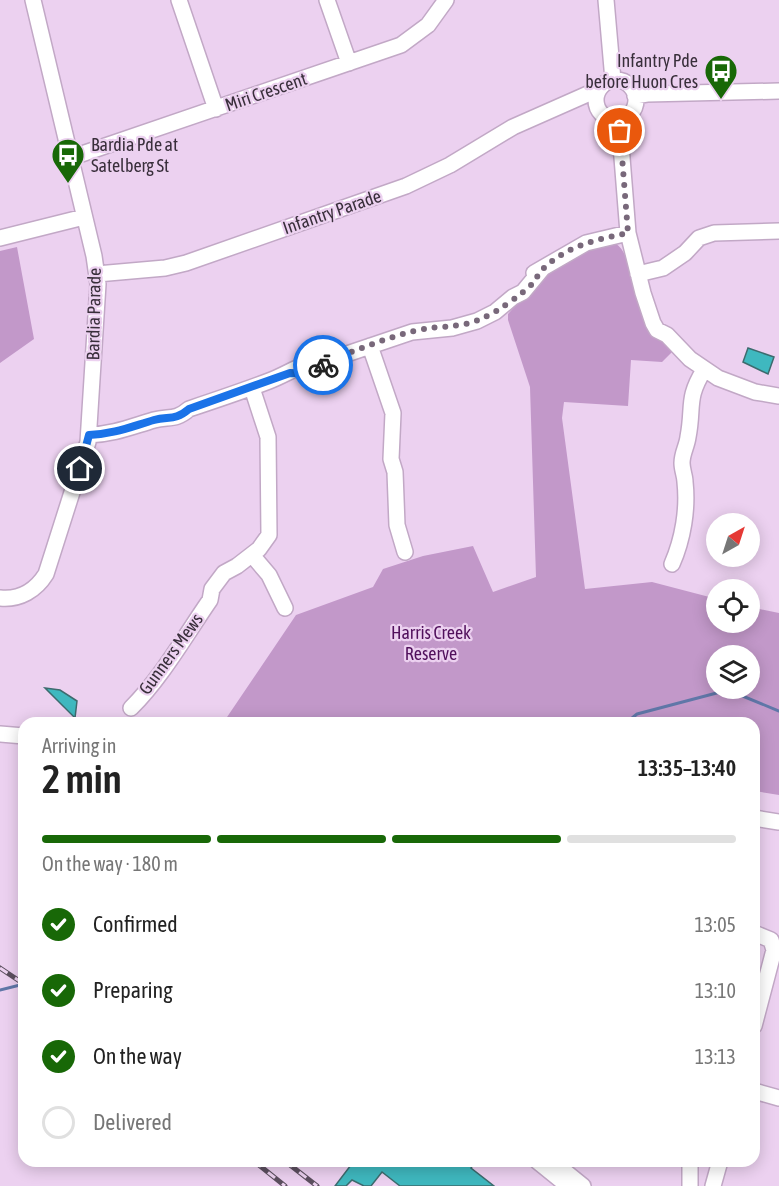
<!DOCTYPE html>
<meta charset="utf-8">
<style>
:root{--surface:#fff;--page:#f6f6f6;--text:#222;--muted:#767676;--line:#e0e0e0;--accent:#186807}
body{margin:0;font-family:"Asap Condensed",sans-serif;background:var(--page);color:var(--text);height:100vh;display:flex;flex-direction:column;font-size:22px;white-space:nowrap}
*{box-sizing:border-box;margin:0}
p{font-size:20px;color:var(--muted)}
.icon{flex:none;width:33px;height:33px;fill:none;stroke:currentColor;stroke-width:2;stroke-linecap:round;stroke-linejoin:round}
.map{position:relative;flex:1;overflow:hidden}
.panel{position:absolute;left:18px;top:717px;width:742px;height:450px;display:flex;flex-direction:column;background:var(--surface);border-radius:18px;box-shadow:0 3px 15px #0003}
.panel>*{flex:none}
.needle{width:39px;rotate:39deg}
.fabs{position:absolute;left:706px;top:513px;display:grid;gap:12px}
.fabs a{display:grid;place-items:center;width:54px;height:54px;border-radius:50%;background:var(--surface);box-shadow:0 3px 15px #0003;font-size:30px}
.pin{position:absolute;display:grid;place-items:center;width:51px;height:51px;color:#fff;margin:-26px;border:3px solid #fff;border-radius:50%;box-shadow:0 2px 6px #0007}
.courier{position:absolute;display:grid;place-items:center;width:60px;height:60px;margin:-30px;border:4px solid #1a73e8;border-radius:50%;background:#fff;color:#222;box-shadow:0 2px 8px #0007}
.headline em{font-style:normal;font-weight:600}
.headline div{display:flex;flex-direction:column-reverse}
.headline{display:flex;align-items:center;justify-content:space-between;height:102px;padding:0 24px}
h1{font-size:39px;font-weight:600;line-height:45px}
.bar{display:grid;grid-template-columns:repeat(4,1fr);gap:9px 6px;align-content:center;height:72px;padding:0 24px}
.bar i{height:8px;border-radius:4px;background:var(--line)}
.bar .current{background:var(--accent)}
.bar p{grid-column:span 4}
ol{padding:0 24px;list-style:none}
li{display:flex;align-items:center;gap:18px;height:66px}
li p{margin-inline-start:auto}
li .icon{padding:6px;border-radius:50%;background:var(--accent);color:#fff;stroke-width:4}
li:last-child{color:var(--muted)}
li i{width:33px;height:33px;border:3px solid var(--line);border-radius:50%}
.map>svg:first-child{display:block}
.green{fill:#c298c9;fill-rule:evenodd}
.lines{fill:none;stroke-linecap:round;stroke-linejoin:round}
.stream{stroke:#6077a8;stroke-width:3}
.building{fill:#3fb8bf;stroke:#3d6b6e;stroke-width:1.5}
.minor-casing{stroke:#c2a8c6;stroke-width:18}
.minor{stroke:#fff;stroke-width:15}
.rail-casing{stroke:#5c4f5f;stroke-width:5}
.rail{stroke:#ecd1f0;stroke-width:3;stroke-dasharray:9;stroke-linecap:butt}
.done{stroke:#78687a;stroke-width:6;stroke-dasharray:0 10.8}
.route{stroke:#1a73e8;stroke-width:8}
.labels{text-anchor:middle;stroke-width:4.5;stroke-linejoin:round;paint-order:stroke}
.poi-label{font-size:18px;fill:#392f3b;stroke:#ecd1f0;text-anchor:end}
.street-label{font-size:18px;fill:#392f3b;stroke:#ecd1f0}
.park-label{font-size:18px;fill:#51105c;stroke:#ecd1f0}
</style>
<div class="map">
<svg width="779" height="1186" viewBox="0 0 779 1186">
<rect width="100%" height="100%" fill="#ecd1f0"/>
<!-- green -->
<path class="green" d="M615,243C629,252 628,271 633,286C641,311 657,330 673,351L662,362L631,360L628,406L564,402L562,418L585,589L652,582L717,599V622H750V607L779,613V795L755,791L754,723H223L296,615L373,587L383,569L423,556L473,546L493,592L536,577L530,387L508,320V314L539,279L577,252ZM717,656H750V688H717Z
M17,247L34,339L0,363V251Z"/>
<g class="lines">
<!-- stream -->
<path class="stream" d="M626,723L637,714L728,690L779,711
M0,990L24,984"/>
</g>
<!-- building -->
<path class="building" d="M748,348L774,357L768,374L743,362Z
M45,688L60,690L77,701L75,718Z
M354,1161H476L471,1168L494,1186H400L382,1172L371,1186H364L352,1180L346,1186H335Z"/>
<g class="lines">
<defs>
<path id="minor" d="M179,0L216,109
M327,0L349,63
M606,0L613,80
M596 100a20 20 0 1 1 40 0a20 20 0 1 1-40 0Z
M635,96L647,94L779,91
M619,120L628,233L643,293L653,323L657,330L667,335L690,359L718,378L755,392L779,396
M70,158L401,45L428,25L446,0
M0,238L84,217
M534,273L586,243L628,233
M97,274L165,268L186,263L406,186L450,165L513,127L599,89
M638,274L663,268L685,253L699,238L714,233L779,231
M370,346L393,413L391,459L395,472L397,525L405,552
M89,435C114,434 130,427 154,420C169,416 175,421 189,409C216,400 243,391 269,381C288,374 306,360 326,361L412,332L452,328L477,321L495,312L513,297L523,292L542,269
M252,555L269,575L285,608
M672,564C683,539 688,509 685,482C685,476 682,470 682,463C682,453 687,446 688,437C694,406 686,399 704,370
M0,598C20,600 36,590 46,574L88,442L98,284L94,256L33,0
M131,708C162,677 185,636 210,600L212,589L224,573L237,566L259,549L269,535L268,437L252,388
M0,734L24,736
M754,818L779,822
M754,933L771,940L774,950L754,1026
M754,1091L779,1098
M537,1161L568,1186
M562,1169L583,1186
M690,1186V1161
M713,1186L720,1161"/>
</defs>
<!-- minor casing -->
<use href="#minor" class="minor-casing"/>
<!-- minor -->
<use href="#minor" class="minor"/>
<defs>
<path id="rail" d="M0,968L24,984
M254,1161L285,1186
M285,1161L317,1186"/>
</defs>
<!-- rail casing -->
<use href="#rail" class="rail-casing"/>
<!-- rail -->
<use href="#rail" class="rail"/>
</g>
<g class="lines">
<!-- done -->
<path class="done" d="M323,365L326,361C356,351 387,337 418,330C442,325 461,329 485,317C497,312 525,292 533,283C537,278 539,272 544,268C567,246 598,239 628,233L620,131"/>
<!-- route -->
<path class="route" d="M80,469L89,435C114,434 130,427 154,420C169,416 175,421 189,409L290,373C302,374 314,374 323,365"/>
</g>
<!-- icons -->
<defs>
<symbol id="bus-pin" viewBox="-11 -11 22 30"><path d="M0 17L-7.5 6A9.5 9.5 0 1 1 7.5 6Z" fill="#186807" stroke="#ecd1f0"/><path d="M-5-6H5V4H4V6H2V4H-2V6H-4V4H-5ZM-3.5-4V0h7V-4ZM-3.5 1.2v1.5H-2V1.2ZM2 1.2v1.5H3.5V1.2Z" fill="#fff"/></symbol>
</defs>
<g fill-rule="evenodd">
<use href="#bus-pin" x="702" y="52" width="38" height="52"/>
<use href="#bus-pin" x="49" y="136" width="38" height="52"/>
</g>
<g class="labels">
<!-- poi labels -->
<g class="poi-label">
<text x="698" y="67">Infantry Pde<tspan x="698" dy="21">before Huon Cres</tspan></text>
<text x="91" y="151" text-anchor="start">Bardia Pde at<tspan x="91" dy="21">Satelberg St</tspan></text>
</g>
<!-- street labels -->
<g class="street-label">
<text transform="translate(266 92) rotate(-19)" y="6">Miri Crescent</text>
<text transform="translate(332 212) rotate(-19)" y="6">Infantry Parade</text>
<text transform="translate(94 314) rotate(-89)" y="6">Bardia Parade</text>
<text transform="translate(171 654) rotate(-54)" y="6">Gunners Mews</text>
</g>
<!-- park labels -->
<g class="park-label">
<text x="431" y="639">Harris Creek<tspan x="431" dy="21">Reserve</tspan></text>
</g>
</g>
</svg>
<div class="fabs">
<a><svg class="needle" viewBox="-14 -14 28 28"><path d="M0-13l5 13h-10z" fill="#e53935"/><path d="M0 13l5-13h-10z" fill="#767676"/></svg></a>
<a><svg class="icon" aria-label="locate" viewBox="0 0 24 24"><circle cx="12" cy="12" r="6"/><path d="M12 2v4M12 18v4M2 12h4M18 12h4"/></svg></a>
<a><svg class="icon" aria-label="layers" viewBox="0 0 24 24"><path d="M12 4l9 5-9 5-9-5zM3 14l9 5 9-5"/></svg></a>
</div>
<div class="pin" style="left:620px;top:131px;background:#ea580c"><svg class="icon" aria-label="bag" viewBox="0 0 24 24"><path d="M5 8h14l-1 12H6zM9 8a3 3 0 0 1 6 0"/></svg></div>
<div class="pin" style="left:80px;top:469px;background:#1f2937"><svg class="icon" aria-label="home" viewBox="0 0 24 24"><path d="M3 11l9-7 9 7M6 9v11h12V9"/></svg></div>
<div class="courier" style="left:323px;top:365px"><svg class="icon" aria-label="bike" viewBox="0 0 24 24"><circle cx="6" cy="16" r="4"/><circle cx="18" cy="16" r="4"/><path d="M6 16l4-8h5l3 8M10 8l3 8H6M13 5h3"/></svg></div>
<section class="panel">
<div class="headline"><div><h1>2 min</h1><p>Arriving in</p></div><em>13:35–13:40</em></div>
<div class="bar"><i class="current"></i><i class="current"></i><i class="current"></i><i></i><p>On the way · 180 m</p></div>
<ol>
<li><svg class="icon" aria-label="check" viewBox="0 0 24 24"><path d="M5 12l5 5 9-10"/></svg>Confirmed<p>13:05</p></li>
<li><svg class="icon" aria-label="check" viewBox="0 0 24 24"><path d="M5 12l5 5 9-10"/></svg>Preparing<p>13:10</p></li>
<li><svg class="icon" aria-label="check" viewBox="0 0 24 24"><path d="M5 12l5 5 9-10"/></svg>On the way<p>13:13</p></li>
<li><i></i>Delivered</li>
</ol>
</section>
</div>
